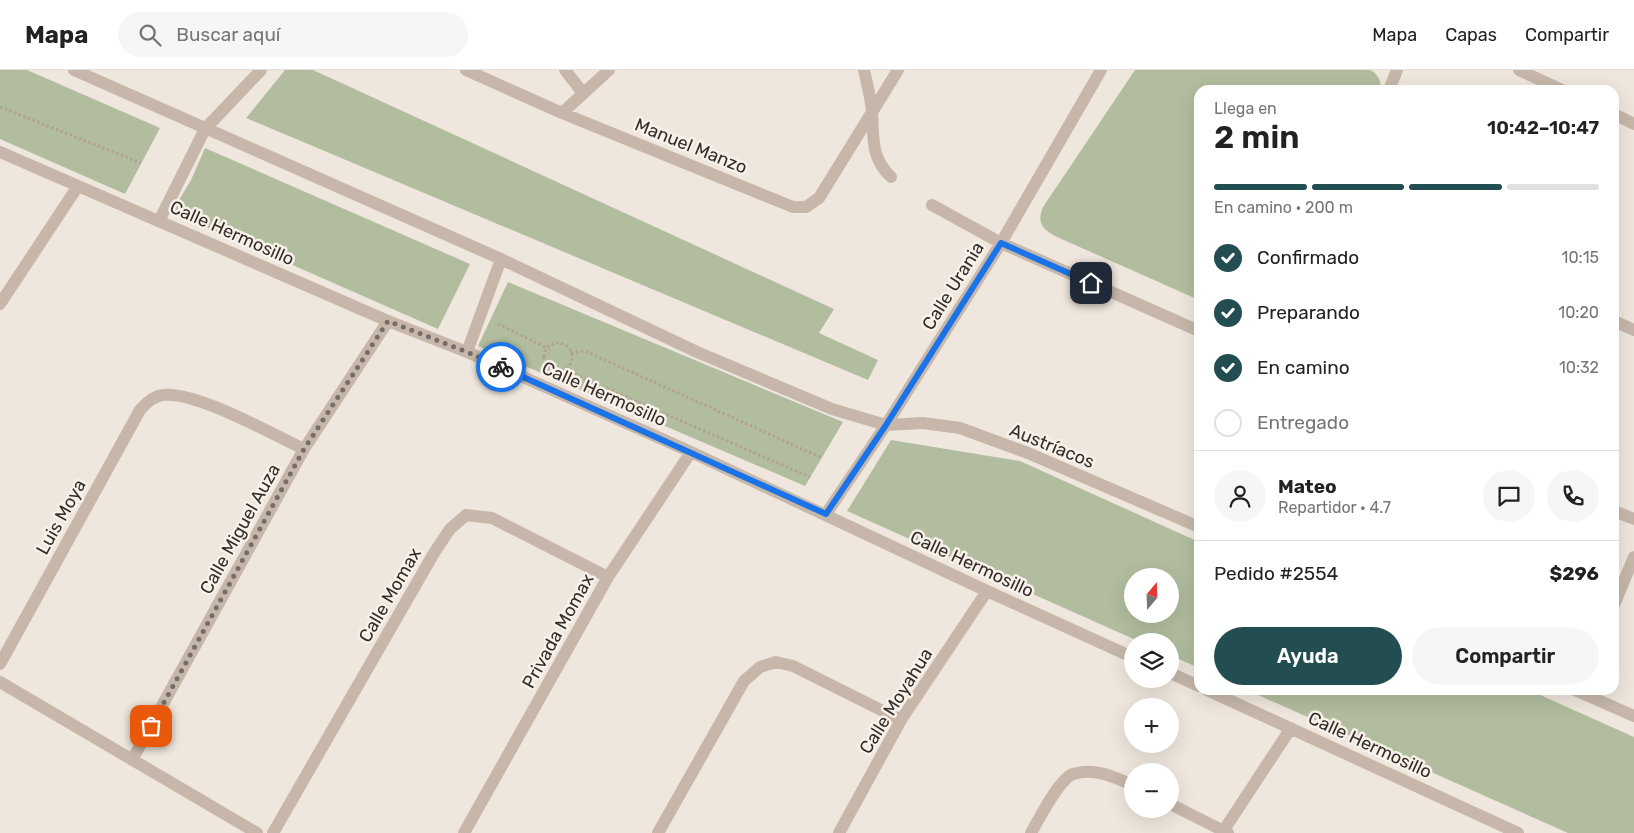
<!DOCTYPE html>
<html lang="es">
<meta charset="utf-8">
<style>
:root{--surface:#fff;--page:#f6f6f6;--text:#222;--muted:#767676;--line:#e0e0e0;--accent:#234e51}
body{margin:0;font-family:Rubik,sans-serif;background:var(--page);color:var(--text);height:100vh;display:flex;flex-direction:column;font-size:19px;white-space:nowrap}
*{box-sizing:border-box;margin:0}
p{font-size:16px;color:var(--muted)}
.icon{flex:none;width:28px;height:28px;fill:none;stroke:currentColor;stroke-width:2;stroke-linecap:round;stroke-linejoin:round}
.map{position:relative;flex:1;overflow:hidden}
.sheet{position:absolute;left:1194px;top:15px;width:425px;height:610px;display:flex;flex-direction:column;background:var(--surface);border-radius:15px;box-shadow:0 5px 20px #0002}
.sheet>*{flex:none}
.needle{width:32px;rotate:19deg}
.tools{position:absolute;left:1124px;top:498px;display:grid;gap:10px}
.tools a{display:grid;place-items:center;width:55px;height:55px;border-radius:50%;background:var(--surface);box-shadow:0 5px 20px #0002;font-size:25px}
.pin{position:absolute;display:grid;place-items:center;width:42px;height:42px;color:#fff;margin:-21px;border-radius:10px;box-shadow:0 2px 8px #0006}
.courier{position:absolute;display:grid;place-items:center;width:50px;height:50px;margin:-25px;border:4px solid #1a73e8;border-radius:50%;background:#fff;color:#222;box-shadow:0 1px 6px #0007}
.overview em{font-style:normal;font-weight:600}
.overview div{display:flex;flex-direction:column-reverse}
.overview{display:flex;align-items:center;justify-content:space-between;height:85px;padding:0 20px}
h1{font-size:32px;font-weight:600;line-height:38px}
.bar{display:grid;grid-template-columns:repeat(4,1fr);gap:8px 5px;align-content:center;height:60px;padding:0 20px}
.bar i{height:6px;border-radius:4px;background:var(--line)}
.bar .active{background:var(--accent)}
.bar p{grid-column:span 4}
.line{display:flex;align-items:center;gap:12px;padding:0 20px;border-top:1px solid var(--line)}
.line div{flex:1}
.round{display:grid;place-items:center;flex:none;width:52px;height:52px;border-radius:26px;background:var(--page)}
ol{padding:0 20px;list-style:none}
li{display:flex;align-items:center;gap:15px;height:55px}
li p{margin-inline-start:auto}
li .icon{padding:5px;border-radius:50%;background:var(--accent);color:#fff;stroke-width:4}
li:last-child{color:var(--muted)}
li i{width:28px;height:28px;border:2px solid var(--line);border-radius:50%}
.primary-button{display:flex;gap:10px;margin-top:auto;padding:10px 20px}
.primary-button a{flex:1;height:58px;border-radius:30px;background:var(--accent);color:#fff;font-size:20px;font-weight:600;line-height:58px;text-align:center}
.primary-button a+a{background:var(--page);color:var(--text)}
header{display:flex;align-items:center;gap:30px;box-sizing:border-box;height:70px;padding:0 25px;background:var(--surface);border-bottom:1px solid var(--line)}
header strong{font-size:24px}
nav{display:flex;gap:28px;margin-inline-start:auto;font-size:18px}
.search{width:350px;height:45px;background:var(--page);display:flex;align-items:center;gap:12px;box-sizing:border-box;padding:0 18px;border-radius:28px;color:var(--muted);font-size:19px}
.map>svg:first-child{display:block}
.green{fill:#b2bd9f;fill-rule:evenodd}
.lines{fill:none;stroke-linecap:round;stroke-linejoin:round}
.path{stroke:#b2a295;stroke-width:3;stroke-dasharray:2.5 2.5;stroke-linecap:butt}
.minor{stroke:#c6b7aa;stroke-width:12}
.done{stroke:#766e68;stroke-width:5;stroke-dasharray:0 9}
.route{stroke:#1a73e8;stroke-width:6}
.labels{text-anchor:middle;stroke-width:5;stroke-linejoin:round;paint-order:stroke}
.street-label{font-size:18px;fill:#352d29;stroke:#f7f1e9}
</style>
<header>
<strong>Mapa</strong>
<div class="search"><svg class="icon" aria-label="search" viewBox="0 0 24 24"><circle cx="10" cy="10" r="6"/><path d="M15 15l6 6"/></svg>Buscar aquí</div>
<nav><a>Mapa</a><a>Capas</a><a>Compartir</a></nav>
</header>
<div class="map">
<svg width="1634" height="763" viewBox="0 0 1634 763">
<rect width="100%" height="100%" fill="#efe7dd"/>
<!-- green -->
<path class="green" d="M0,0H27L160,58L125,124L0,69Z
M285,0H313L834,239L819,263L878,290L868,310L246,48Z
M1135,0H1370C1378,4 1382,11 1380,20H1199V230L1057,167C1043,160 1036,153 1043,137Z
M205,78L470,194L438,259L172,142L191,110Z
M508,212L843,352L805,416L478,276Z
M891,370L1020,391L1199,472V598L1170,585V571H1138L847,441ZM1170,506V544H1132V506Z
M1247,620H1529L1634,667V763H1568Z"/>
<g class="lines">
<!-- path -->
<path class="path" d="M0,37L141,93
M498,254L547,278
M544 287a14 14 0 1 1 28 0a14 14 0 1 1-28 0Z
M571,283L585,281L822,388
M567,298L576,305L810,407"/>
<!-- minor -->
<path class="minor" d="M74,0L501,189L697,282L832,339L886,355L923,353L960,358L1028,383L1199,457
M466,0L562,43L793,137H806L819,128L898,0
M565,0L583,23
M864,0C867,14 871,28 872,42C874,67 870,87 891,107
M1519,0L1562,20
M1389,20L1397,0
M562,43L609,0
M1614,44L1634,54
M0,82L388,251L467,282L691,382L987,521L1132,587
M932,135L1001,173L1199,261
M159,151L205,59L261,0
M0,234L78,116
M1614,251L1634,260
M467,282L501,189
M1614,441L1634,449
M826,444L886,355L1001,173L1101,0
M1614,535L1634,487
M0,594L140,340C146,333 153,326 163,325C196,321 272,364 304,379
M1170,603L1199,616
M0,612L257,763
M1207,620L1518,763
M1575,620L1634,646
M132,690L304,379L388,251
M1170,734L1228,763
M273,763L434,483L450,459L466,445L492,448L608,507
M464,763L608,507L691,382
M658,763L744,611L760,597L776,592L793,596L901,650
M839,763L901,650L987,521
M1031,763C1039,749 1059,709 1073,704C1093,697 1115,707 1132,715
M1222,763L1291,658"/>
</g>
<g class="lines">
<!-- done -->
<path class="done" d="M151,656L304,379L388,251L467,282L501,297"/>
<!-- route -->
<path class="route" d="M501,297L826,444L886,355L1001,173L1091,213"/>
</g>
<g class="labels">
<!-- street labels -->
<g class="street-label">
<text transform="translate(691 76) rotate(22)" y="6">Manuel Manzo</text>
<text transform="translate(232 163) rotate(24)" y="6">Calle Hermosillo</text>
<text transform="translate(953 216) rotate(-58)" y="6">Calle Urania</text>
<text transform="translate(604 324) rotate(24)" y="6">Calle Hermosillo</text>
<text transform="translate(1052 376) rotate(22)" y="6">Austríacos</text>
<text transform="translate(61 447) rotate(-61)" y="6">Luis Moya</text>
<text transform="translate(240 459) rotate(-61)" y="6">Calle Miguel Auza</text>
<text transform="translate(972 494) rotate(25)" y="6">Calle Hermosillo</text>
<text transform="translate(390 525) rotate(-60)" y="6">Calle Momax</text>
<text transform="translate(558 561) rotate(-61)" y="6">Privada Momax</text>
<text transform="translate(896 631) rotate(-58)" y="6">Calle Moyahua</text>
<text transform="translate(1370 675) rotate(25)" y="6">Calle Hermosillo</text>
</g>
</g>
</svg>
<div class="tools">
<a><svg class="needle" viewBox="-14 -14 28 28"><path d="M0-13l5 13h-10z" fill="#e53935"/><path d="M0 13l5-13h-10z" fill="#767676"/></svg></a>
<a><svg class="icon" aria-label="layers" viewBox="0 0 24 24"><path d="M12 4l9 5-9 5-9-5zM3 14l9 5 9-5"/></svg></a>
<a>+</a>
<a>−</a>
</div>
<div class="pin" style="left:151px;top:656px;background:#ea580c"><svg class="icon" aria-label="bag" viewBox="0 0 24 24"><path d="M5 8h14l-1 12H6zM9 8a3 3 0 0 1 6 0"/></svg></div>
<div class="pin" style="left:1091px;top:213px;background:#1f2937"><svg class="icon" aria-label="home" viewBox="0 0 24 24"><path d="M3 11l9-7 9 7M6 9v11h12V9"/></svg></div>
<div class="courier" style="left:501px;top:297px"><svg class="icon" aria-label="bike" viewBox="0 0 24 24"><circle cx="6" cy="16" r="4"/><circle cx="18" cy="16" r="4"/><path d="M6 16l4-8h5l3 8M10 8l3 8H6M13 5h3"/></svg></div>
<section class="sheet">
<div class="overview"><div><h1>2 min</h1><p>Llega en</p></div><em>10:42–10:47</em></div>
<div class="bar"><i class="active"></i><i class="active"></i><i class="active"></i><i></i><p>En camino · 200 m</p></div>
<ol>
<li><svg class="icon" aria-label="check" viewBox="0 0 24 24"><path d="M5 12l5 5 9-10"/></svg>Confirmado<p>10:15</p></li>
<li><svg class="icon" aria-label="check" viewBox="0 0 24 24"><path d="M5 12l5 5 9-10"/></svg>Preparando<p>10:20</p></li>
<li><svg class="icon" aria-label="check" viewBox="0 0 24 24"><path d="M5 12l5 5 9-10"/></svg>En camino<p>10:32</p></li>
<li><i></i>Entregado</li>
</ol>
<div class="line" style="height:90px"><a class="round"><svg class="icon" aria-label="person" viewBox="0 0 24 24"><circle cx="12" cy="8" r="4"/><path d="M4 21q1-7 8-7t8 7"/></svg></a><div><b>Mateo</b><p>Repartidor · 4.7</p></div><a class="round"><svg class="icon" aria-label="chat" viewBox="0 0 24 24"><path d="M4 5h16v11H9l-5 4z"/></svg></a><a class="round"><svg class="icon" aria-label="phone" viewBox="0 0 24 24"><path d="M5 4h4l2 5-3 2q2 4 5 5l2-3 5 2v4C11 20 4 13 5 4z"/></svg></a></div>
<div class="line" style="height:65px"><div>Pedido #2554</div><b>$296</b></div>
<div class="primary-button"><a>Ayuda</a><a>Compartir</a></div>
</section>
</div>
